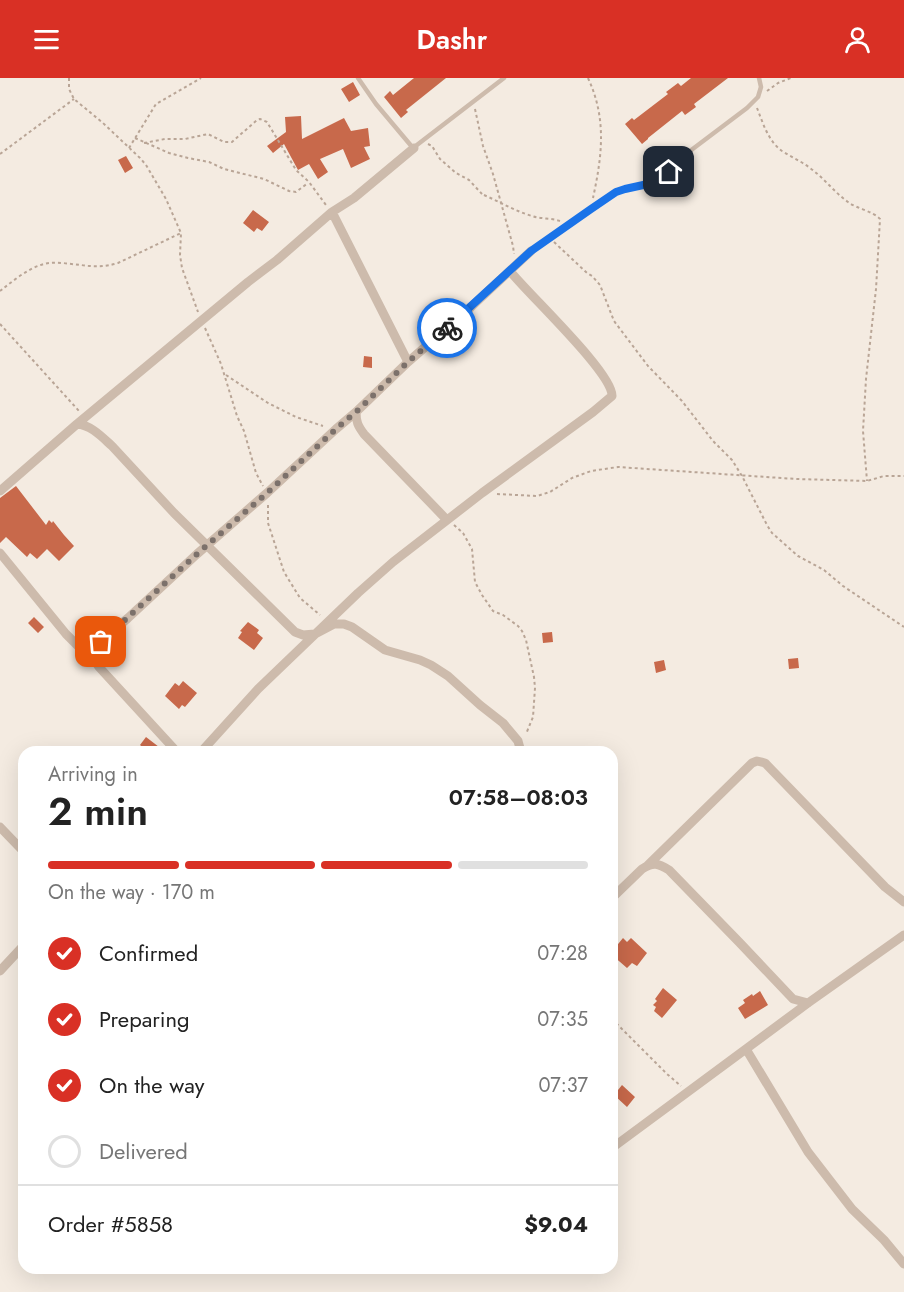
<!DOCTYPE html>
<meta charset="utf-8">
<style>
:root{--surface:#fff;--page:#f2f2f2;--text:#222;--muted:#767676;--line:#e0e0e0;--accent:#d93025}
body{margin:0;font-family:Jost,sans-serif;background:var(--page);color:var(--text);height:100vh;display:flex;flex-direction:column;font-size:22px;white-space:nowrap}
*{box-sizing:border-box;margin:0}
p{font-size:20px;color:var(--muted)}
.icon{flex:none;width:33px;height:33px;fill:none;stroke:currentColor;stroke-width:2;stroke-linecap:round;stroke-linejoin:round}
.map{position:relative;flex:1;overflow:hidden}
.sheet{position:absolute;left:18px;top:668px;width:600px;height:528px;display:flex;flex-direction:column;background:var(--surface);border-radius:18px;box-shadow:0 6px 24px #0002}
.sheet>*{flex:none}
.pin{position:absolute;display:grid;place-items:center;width:51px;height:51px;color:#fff;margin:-26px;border-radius:12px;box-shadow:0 3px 9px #0006}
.courier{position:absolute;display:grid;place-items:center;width:60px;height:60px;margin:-30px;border:4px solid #1a73e8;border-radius:50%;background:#fff;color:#222;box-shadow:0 2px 8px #0007}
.headline em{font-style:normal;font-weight:600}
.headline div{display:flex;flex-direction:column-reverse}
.headline{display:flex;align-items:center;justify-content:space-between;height:102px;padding:0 30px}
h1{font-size:39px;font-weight:600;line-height:45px}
.bar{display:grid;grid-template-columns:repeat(4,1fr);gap:9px 6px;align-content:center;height:72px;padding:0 30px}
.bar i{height:8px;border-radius:4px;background:var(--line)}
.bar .current{background:var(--accent)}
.bar p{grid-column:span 4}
.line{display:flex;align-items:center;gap:15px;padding:0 30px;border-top:2px solid var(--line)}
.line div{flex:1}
ol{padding:0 30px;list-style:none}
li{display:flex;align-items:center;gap:18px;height:66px}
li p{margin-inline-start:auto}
li .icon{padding:6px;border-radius:50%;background:var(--accent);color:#fff;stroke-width:4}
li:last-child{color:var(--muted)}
li i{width:33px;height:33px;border:3px solid var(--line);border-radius:50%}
header{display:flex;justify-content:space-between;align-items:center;height:78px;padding:0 30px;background:var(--accent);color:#fff;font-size:27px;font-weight:600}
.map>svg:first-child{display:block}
.building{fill:#c8694b}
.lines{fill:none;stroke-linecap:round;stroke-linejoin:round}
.path{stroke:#b9a596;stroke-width:2;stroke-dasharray:3 3;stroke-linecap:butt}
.service{stroke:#cdbbac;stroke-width:4.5}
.minor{stroke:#cdbbac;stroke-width:9}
.done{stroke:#7c716b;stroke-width:6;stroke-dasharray:0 10.8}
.route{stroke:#1a73e8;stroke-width:8}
</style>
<header><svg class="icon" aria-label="menu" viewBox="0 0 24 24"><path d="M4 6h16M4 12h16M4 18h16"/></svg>Dashr<svg class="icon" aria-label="person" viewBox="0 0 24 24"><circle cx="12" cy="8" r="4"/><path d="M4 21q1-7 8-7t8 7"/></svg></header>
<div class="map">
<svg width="904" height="1214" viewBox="0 0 904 1214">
<rect width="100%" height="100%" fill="#f4ebe1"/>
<!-- building -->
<path class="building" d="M414,0H446L406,32L408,34L401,40L384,19L390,13L393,17Z
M691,0H728L694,26L696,29L685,37L682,33L648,60V61L642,66L625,46L632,40L634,42L668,16L666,14L678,5L681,8Z
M353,4L360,17L349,24L341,11Z
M301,38L302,61L344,40L351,53L368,50L370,68L364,69L370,81L351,90L343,71L320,81L328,94L318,101L309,86L298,92L284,66L273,75L267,68L286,54L285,39Z
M126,78L133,90L125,95L118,82Z
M253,132L269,144L262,153L257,150L254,154L243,145Z
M364,278L372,279V290L363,289Z
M16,408L46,447L49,442L52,445L53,443L64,457L74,468L59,483L47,471L37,481L30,475L27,479L6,459L0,465V420Z
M34,539L44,549L38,555L28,545Z
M248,544L259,552L257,555L263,560L254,572L238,560L242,554L240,553Z
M552,554L553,564L543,565L542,555Z
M798,580L799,590L789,591L788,581Z
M664,582L666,592L656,595L654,584Z
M183,603L197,615L185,629L182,627L179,631L165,618L175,605L179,608Z
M146,659L159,669L155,674H148L140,667Z
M623,860L627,864L631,860L647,875L637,888L632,885L627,890L612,877L616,873L614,871Z
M663,910L677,922L662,940L654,933L656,929L653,927L657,923L655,921Z
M760,913L768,927L745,941L738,930L745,925L743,922L752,916L753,918Z
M622,1007L635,1019L627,1029L614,1017Z"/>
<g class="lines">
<!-- path -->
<path class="path" d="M69,0V11L74,21L103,45L140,80L146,87L166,121L181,155L180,177L182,190L198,234
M588,0C607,41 602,78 593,120
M767,13L778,5L791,0
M757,30C763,45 768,63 782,73C791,79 801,83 810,90C824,100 834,114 848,124C857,131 873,133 880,141L876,211L866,301L863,353L867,403
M475,31L483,68L493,96L513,168L514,176
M135,60L169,75L188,80L209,84L224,91L264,101L289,113L296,114L308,105
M144,65L165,61H185L208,56L224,64H232L257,42L260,41L267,44L296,92L309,104L326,127
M428,66L432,68L440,81L456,95L469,102L482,116
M129,70L156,26L201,0
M0,76L74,21
M484,117C500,124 515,133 532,138C541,141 551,140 560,143
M554,164L587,195L592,198L600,207L614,243L648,288L682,323L713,363L732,382L742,398L767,447L772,455L798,478L824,492L843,508L904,549
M0,213C13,203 28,190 44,186C56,183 69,186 81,187C94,189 105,189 118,185L181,155
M0,246L79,333
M205,250L221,286L237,338L244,353L256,395L263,408
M226,297L268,325L296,339L323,348
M497,416L537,418L550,414L572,400L591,393L618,389L796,401L867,403L884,398H904
M268,427V445L284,494L300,520L320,537
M454,447L463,455L472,471L475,504L482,517L493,533L503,537L518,548L522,553L526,562L534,599L535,610L533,639L526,656
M612,941L667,996L681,1008"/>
<!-- service -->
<path class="service" d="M358,0L376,26L413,70L504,0
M531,173L616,114L663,101L690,73L747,30L758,19L761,9L759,0"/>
<!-- minor -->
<path class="minor" d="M332,134L408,284
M356,334C356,344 358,348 364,356L447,442
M77,346L248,204L277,182L332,134L354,120L414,70
M0,413L77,346C91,347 102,359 112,368L174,435L295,554L303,557L315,556L334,546H344L352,549L385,572L420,582L431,587L448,598L480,627L503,645L518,663L521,674
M0,475L66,556L78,568L86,571H92L128,540L197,476L267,415L336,351L356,334L408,284L471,229L531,173
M92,571C92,579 95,583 99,589L177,674
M201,674L258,611L358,515L393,484L482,415L593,334L612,318C613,295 528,216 510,193
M0,749L24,774
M647,788L752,685L757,683L765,685L885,809L904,824
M612,820L642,791C653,784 658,785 669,792L739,864L793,921L808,925
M0,893L24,867
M746,971L808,1074L852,1131L884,1162L904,1186
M612,1070L808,925L904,857"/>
</g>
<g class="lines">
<!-- done -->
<path class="done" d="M101,564L197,476L267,415L336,351L356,334L408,284L447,250"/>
<!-- route -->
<path class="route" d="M447,250L531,173L591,131L616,114L625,111L657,104L663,101L669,94"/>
</g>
</svg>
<div class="pin" style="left:101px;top:564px;background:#ea580c"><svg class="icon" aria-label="bag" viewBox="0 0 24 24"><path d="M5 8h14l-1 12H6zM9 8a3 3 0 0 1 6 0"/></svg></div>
<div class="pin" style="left:669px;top:94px;background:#1f2937"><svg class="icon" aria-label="home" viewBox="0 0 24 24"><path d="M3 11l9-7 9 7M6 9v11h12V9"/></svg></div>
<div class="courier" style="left:447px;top:250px"><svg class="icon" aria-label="bike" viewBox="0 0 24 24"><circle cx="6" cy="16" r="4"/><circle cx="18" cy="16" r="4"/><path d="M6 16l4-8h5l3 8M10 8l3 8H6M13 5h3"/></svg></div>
<section class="sheet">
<div class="headline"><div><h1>2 min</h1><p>Arriving in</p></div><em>07:58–08:03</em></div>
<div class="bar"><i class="current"></i><i class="current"></i><i class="current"></i><i></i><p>On the way · 170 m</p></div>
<ol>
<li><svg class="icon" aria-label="check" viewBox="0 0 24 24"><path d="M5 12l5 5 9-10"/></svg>Confirmed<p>07:28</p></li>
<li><svg class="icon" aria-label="check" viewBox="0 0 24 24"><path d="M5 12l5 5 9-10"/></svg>Preparing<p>07:35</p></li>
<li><svg class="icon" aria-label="check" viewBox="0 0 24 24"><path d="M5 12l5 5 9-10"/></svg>On the way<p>07:37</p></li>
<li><i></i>Delivered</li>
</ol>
<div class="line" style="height:78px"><div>Order #5858</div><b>$9.04</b></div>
</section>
</div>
